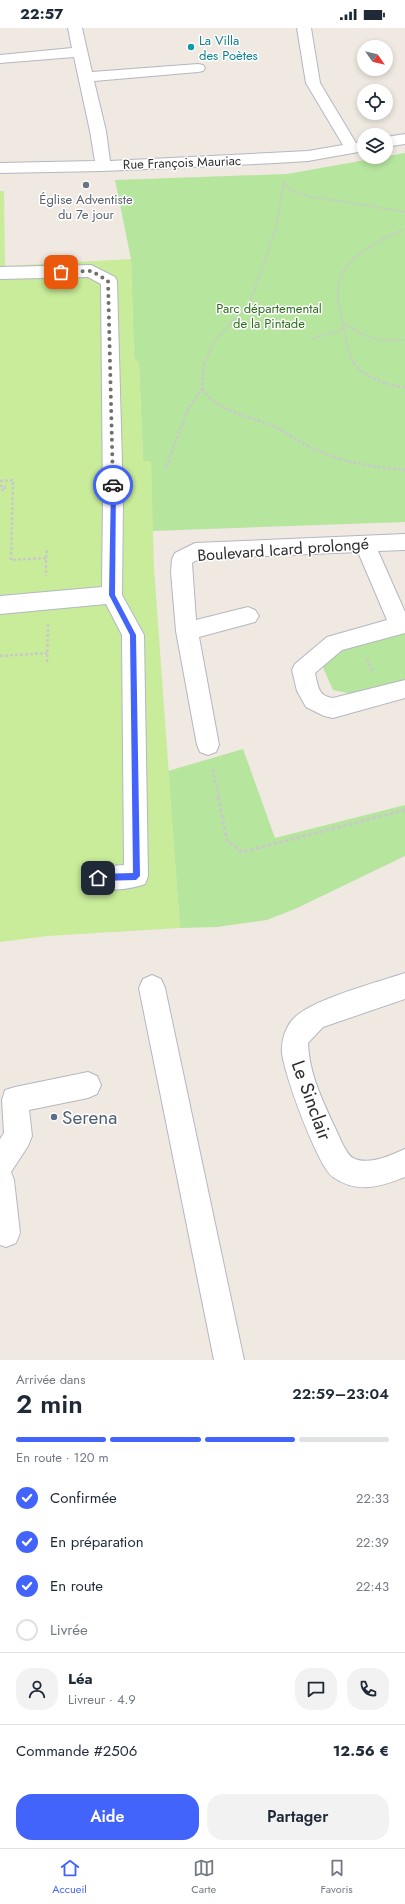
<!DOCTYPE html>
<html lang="fr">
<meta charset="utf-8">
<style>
:root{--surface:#fff;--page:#f2f2f3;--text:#1f2937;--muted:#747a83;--line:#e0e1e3;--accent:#4264fb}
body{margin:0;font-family:Jost,sans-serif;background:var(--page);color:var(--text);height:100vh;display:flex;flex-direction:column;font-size:15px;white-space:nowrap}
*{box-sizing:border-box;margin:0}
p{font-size:13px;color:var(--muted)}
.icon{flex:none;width:22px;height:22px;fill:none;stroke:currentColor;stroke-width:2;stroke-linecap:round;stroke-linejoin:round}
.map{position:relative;height:1332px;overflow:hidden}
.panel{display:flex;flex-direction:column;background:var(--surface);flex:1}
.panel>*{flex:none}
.needle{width:26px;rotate:124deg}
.buttons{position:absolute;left:357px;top:12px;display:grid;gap:8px}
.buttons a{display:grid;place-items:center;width:36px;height:36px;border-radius:50%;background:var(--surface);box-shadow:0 2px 6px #0003;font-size:20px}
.pin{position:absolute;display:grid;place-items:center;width:34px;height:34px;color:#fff;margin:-17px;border-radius:8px;box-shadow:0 2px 6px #0006}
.courier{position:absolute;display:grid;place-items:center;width:40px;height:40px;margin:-20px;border:3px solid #4264fb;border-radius:50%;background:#fff;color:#222;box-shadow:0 1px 5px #0007}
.overview em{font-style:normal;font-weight:600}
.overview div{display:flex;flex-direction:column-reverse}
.overview{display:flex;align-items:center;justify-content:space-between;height:68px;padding:0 16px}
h1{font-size:26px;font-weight:600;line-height:30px}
.bar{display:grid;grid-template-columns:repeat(4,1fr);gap:6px 4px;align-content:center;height:48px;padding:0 16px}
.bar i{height:5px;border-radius:3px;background:var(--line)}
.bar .on{background:var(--accent)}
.bar p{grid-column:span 4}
.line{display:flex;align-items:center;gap:10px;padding:0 16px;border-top:1px solid var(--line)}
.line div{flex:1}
.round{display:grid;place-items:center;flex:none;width:42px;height:42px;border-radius:16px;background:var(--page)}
ol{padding:0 16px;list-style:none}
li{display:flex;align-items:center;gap:12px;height:44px}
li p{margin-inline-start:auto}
li .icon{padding:4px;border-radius:50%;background:var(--accent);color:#fff;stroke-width:4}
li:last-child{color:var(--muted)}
li i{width:22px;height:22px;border:2px solid var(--line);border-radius:50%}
.action{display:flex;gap:8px;margin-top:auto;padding:8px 16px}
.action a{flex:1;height:46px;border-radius:16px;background:var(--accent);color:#fff;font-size:16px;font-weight:600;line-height:46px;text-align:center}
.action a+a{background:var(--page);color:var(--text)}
.status{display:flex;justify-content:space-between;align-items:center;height:28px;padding:0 20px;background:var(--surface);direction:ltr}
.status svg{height:11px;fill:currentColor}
.dock{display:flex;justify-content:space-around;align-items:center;height:56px;border-top:1px solid var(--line);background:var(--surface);font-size:11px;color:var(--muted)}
.dock a{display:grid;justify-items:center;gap:2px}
.dock .on{color:var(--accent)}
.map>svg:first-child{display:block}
.green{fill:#b6e59e}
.pitch{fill:#c9ec9a}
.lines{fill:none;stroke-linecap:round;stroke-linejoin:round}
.minor-casing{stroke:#b4b7c1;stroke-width:2}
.path-far2{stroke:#c9c9c9;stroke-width:2;stroke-dasharray:2 1.5;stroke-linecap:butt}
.path-far1{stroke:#c9c9c9;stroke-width:2.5;stroke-dasharray:3 2;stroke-linecap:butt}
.path{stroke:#c9c9c9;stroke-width:3;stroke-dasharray:3.5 2.5;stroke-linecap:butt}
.minor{fill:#fff;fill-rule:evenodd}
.route{fill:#4264fb}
.done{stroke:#726f6d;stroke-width:4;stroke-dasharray:0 7.2}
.culture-dot{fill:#0f9aa8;stroke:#fff;stroke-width:1.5}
.worship-dot{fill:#6b7280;stroke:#fff;stroke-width:1.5}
.service-dot{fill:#5c6f8a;stroke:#fff;stroke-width:1.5}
.labels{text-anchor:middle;stroke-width:3;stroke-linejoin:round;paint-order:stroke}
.far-culture-label{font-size:13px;fill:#0d838f;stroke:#fff;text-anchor:start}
.far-street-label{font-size:13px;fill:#2e2e2e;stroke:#fff}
.far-worship-label{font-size:13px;fill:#5b616d;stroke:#fff}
.far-park-label{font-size:13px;fill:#2c6e1b;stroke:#fff}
.street-label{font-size:16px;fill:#2e2e2e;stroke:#fff}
.near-street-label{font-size:19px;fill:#2e2e2e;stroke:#fff}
.near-service-label{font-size:19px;fill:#4e5e75;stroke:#fff;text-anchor:start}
</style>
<div class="status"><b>22:57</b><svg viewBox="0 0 49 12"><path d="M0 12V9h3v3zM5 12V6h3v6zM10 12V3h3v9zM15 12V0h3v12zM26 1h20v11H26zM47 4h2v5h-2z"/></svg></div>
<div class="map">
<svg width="405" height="1332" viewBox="0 0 405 1332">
<rect width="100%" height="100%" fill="#efe9e1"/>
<!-- green -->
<path class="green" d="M405,125V494L152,503L151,433H143L139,336L134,330L131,231L115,152L287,146Z
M405,603V654L357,667L333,662L321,635L335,624Z
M243,721L275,810L405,777V828L295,881L267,892L217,899L180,900L168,743Z"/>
<!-- pitch -->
<path class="pitch" d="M0,163H4L5,238L131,231L134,330L139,336L143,433H151L154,540L180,900L47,908L0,914Z"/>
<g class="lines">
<defs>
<path id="minor" d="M68,0H82L92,44L198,36L203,37L205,40L203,43L198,44L94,53L106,103L110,133L308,123L343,117L306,55L297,0H311L320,55L356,115L364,113V123L308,133L276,135L103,143L0,145V135L95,133L90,103L74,29L0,35V27L72,20Z
M405,106V116L386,119V109Z
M91,237L115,249L117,253L123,473L122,567L144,607L148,848L145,856C129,862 105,864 89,858L86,850L89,842L98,839L124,837L122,607L106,576L0,586V568L102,559L103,473L101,256L88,249L0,251V239Z
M405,506V522L378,523L405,584V605L342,622L315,645C318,658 318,668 333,670L405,652V670L333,690L324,688L306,679L297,663L292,642L295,636L327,609L387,592L358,524L199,531L192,535L196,592L248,579L255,582L259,588L255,594L199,609L219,717L216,724L208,727L200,724L197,717L176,603L171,544L172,531L175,525L195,515Z
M405,945V971L323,999L308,1015C309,1051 329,1085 343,1117C346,1122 349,1129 355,1131C370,1137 392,1127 405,1121V1149C380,1159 357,1166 333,1149C318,1139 283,1044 282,1024C281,1012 286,999 293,991C310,972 378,954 405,945Z
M152,947L161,951L165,960L244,1332H214L139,960L143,951Z
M88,1044L97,1048L101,1057L97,1066L88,1070L29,1082L32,1108L28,1118L11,1144L14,1152L20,1205L16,1215L6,1219L0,1217V1111L4,1105L2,1072L5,1062L15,1059Z"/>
</defs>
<!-- minor casing -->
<use href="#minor" class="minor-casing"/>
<!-- path-far2 -->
<path class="path-far2" d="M284,154L290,162L308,168L405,184
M343,294C363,310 380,314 405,312
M312,311L344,301
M204,336L214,313L249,277L276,200L284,154
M354,336C347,322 345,306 342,291C340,282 337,270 338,260C340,230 382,211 405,201"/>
<!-- path-far1 -->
<path class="path-far1" d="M354,335C362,348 390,359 405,359
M202,361C219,384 245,387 271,397C287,404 300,415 316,422C344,435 375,439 405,442
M166,439L189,379L202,361L204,335
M0,453L13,452L11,532L46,530V548
M0,458H5V462H0
M46,530L47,521
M0,628L47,625
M367,631L373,645
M47,634L48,596
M213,742L219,770"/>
<!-- path -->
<path class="path" d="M218,769L227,813L242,824L405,782"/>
<!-- minor -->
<use href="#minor" class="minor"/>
</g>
<!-- route -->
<path class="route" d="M111,455L116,457L115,567L136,607L140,848L136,852L98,853L94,850L98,846L133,845L130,607L109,567Z"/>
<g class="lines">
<!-- done -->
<path class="done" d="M61,244L92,243L108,253L113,457"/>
</g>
<!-- markers -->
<circle class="culture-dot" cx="191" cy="19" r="4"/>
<circle class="worship-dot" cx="86" cy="157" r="4"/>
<circle class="service-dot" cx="54" cy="1089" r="4"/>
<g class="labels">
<!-- far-culture labels -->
<g class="far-culture-label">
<text x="199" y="17">La Villa<tspan x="199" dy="15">des Poètes</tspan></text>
</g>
<!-- far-street labels -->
<g class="far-street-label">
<text transform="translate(182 134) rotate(-2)" y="5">Rue François Mauriac</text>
</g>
<!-- far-worship labels -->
<g class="far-worship-label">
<text x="86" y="176">Église Adventiste<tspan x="86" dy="15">du 7e jour</tspan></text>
</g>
<!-- far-park labels -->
<g class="far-park-label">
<text x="269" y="285">Parc départemental<tspan x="269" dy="15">de la Pintade</tspan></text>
</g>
<!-- street labels -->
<g class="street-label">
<text transform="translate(283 521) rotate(-4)" y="6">Boulevard Icard prolongé</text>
</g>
<!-- near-street labels -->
<g class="near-street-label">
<text transform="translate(312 1072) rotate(70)" y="7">Le Sinclair</text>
</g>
<!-- near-service labels -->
<g class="near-service-label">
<text x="62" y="1096">Serena</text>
</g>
</g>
</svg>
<div class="buttons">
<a><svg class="needle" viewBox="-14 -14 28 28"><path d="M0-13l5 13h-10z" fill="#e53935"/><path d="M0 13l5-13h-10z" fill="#747a83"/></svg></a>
<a><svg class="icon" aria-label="locate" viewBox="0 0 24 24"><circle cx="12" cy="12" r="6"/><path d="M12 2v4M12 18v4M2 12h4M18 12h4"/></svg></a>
<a><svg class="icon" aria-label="layers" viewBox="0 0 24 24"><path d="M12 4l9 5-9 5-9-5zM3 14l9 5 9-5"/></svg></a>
</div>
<div class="pin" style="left:61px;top:244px;background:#ea580c"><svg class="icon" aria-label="bag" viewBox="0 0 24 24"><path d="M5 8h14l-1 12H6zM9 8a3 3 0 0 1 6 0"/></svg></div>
<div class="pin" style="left:98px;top:850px;background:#1f2937"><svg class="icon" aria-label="home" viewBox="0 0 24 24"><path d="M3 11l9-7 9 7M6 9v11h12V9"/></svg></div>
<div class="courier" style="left:113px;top:457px"><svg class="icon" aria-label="car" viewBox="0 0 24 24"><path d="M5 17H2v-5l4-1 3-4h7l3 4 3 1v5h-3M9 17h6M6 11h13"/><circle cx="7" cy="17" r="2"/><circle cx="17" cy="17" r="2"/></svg></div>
</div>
<section class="panel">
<div class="overview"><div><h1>2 min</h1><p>Arrivée dans</p></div><em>22:59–23:04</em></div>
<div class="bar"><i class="on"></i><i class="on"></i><i class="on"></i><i></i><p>En route · 120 m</p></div>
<ol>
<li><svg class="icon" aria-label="check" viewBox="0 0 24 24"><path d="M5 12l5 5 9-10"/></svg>Confirmée<p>22:33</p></li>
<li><svg class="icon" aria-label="check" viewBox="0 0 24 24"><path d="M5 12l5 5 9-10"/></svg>En préparation<p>22:39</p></li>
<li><svg class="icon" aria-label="check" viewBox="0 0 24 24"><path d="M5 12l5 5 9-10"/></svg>En route<p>22:43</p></li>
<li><i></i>Livrée</li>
</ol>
<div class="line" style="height:72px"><a class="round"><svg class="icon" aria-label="person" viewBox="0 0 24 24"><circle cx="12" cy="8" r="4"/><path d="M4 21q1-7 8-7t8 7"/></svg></a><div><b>Léa</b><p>Livreur · 4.9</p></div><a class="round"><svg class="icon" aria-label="chat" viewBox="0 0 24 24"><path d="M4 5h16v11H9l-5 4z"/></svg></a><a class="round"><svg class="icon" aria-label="phone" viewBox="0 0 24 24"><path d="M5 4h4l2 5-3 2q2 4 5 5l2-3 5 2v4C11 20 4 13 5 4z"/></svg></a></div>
<div class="line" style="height:52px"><div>Commande #2506</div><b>12.56 €</b></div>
<div class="action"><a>Aide</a><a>Partager</a></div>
</section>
<nav class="dock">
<a class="on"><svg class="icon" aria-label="home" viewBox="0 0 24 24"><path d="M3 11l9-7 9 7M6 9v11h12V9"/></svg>Accueil</a>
<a><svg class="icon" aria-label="map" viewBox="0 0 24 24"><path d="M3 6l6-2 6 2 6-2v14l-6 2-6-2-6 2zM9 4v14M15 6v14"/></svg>Carte</a>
<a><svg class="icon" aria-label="saved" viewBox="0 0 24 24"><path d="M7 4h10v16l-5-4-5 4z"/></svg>Favoris</a>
</nav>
